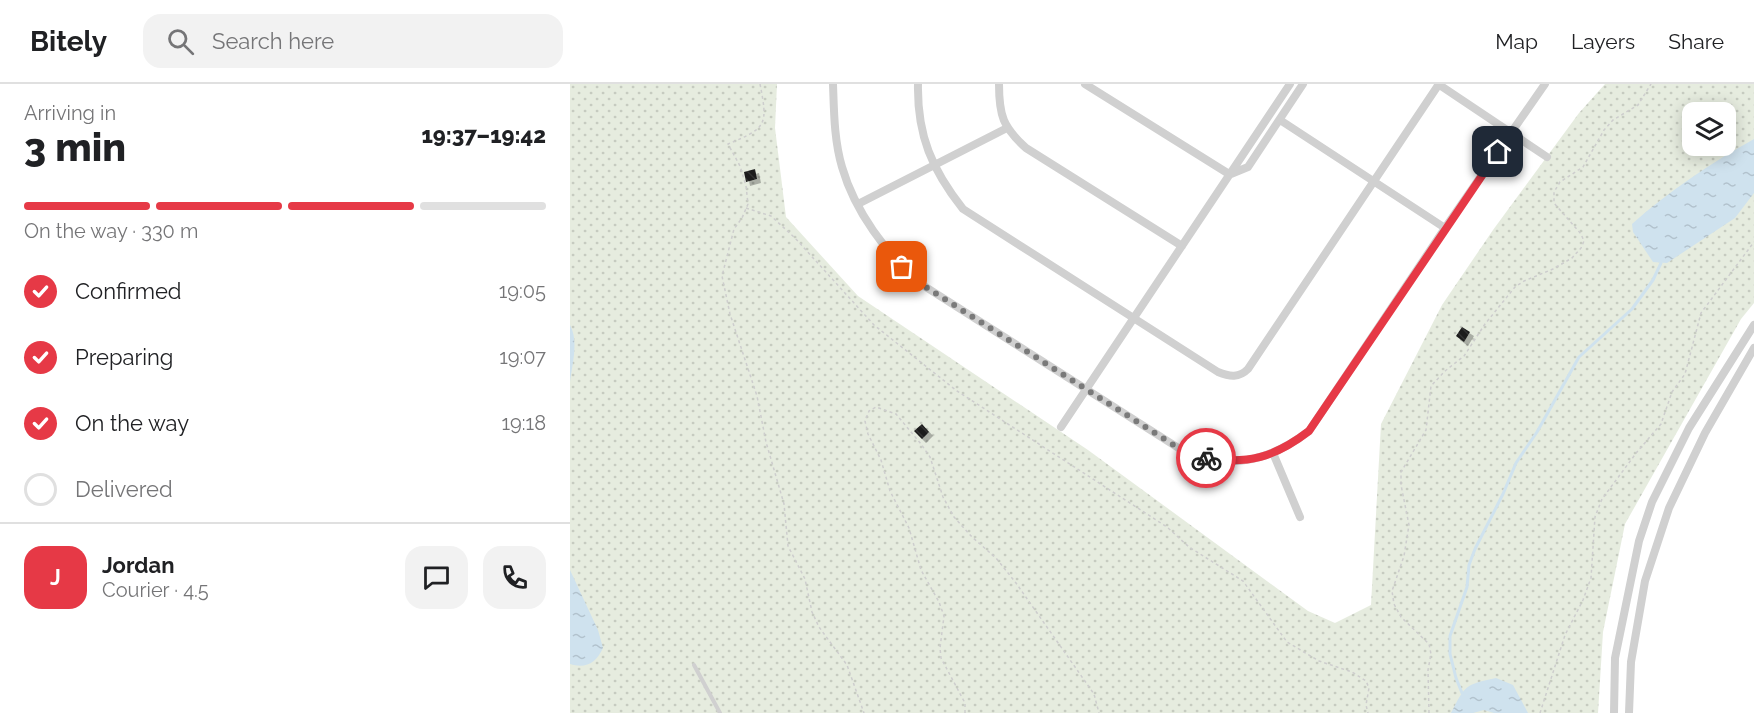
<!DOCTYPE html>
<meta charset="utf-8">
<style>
:root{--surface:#fff;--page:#f2f2f2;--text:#202124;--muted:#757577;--line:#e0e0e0;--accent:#e63946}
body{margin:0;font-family:Raleway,sans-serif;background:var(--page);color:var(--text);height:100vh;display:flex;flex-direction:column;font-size:22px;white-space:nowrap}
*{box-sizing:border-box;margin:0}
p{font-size:20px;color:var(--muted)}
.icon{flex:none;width:33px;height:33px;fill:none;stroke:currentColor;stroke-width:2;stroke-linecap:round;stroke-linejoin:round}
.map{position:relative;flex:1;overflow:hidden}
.drawer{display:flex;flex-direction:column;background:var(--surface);width:570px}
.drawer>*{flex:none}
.buttons{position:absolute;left:1112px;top:18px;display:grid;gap:12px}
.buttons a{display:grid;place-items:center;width:54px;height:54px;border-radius:12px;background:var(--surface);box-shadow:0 3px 15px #0003;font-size:30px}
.pin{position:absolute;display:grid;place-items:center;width:51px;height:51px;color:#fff;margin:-26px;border-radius:12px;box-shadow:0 3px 9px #0006}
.courier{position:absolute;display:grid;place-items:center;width:60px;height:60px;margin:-30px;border:4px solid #e63946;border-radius:50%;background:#fff;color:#222;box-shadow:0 2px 8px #0007}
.summary em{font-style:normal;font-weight:800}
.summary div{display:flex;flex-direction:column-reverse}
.summary{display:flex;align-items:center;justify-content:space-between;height:102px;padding:0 24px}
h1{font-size:39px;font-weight:800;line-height:45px}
.bar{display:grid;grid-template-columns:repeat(4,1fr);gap:9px 6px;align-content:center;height:72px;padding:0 24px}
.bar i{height:8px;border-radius:4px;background:var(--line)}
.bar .active{background:var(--accent)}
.bar p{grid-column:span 4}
.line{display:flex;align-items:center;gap:15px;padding:0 24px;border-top:2px solid var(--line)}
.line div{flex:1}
.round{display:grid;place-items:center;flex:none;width:63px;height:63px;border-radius:18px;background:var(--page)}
ol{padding:0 24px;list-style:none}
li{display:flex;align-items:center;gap:18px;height:66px}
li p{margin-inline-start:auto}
li .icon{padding:6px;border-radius:50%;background:var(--accent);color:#fff;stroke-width:4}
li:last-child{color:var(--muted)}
li i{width:33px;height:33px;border:3px solid var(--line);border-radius:50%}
header{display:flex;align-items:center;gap:36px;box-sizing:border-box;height:84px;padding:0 30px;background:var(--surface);border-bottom:2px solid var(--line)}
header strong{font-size:28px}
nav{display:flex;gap:33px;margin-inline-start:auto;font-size:21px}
.search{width:420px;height:54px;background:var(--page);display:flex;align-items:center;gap:15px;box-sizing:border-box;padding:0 21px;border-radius:18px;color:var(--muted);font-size:22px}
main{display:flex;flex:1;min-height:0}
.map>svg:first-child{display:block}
.grass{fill:url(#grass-dots);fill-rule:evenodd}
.water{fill:url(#water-ripples)}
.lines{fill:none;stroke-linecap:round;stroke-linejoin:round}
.stream{stroke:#cfe2ee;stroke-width:3}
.building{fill:url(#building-back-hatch);filter:url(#shadow)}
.path{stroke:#cdcdcd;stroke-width:1.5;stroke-dasharray:3 3;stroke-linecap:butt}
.service{stroke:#d0d0d0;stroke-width:4}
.minor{stroke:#d0d0d0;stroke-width:8}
.done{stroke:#7a7a7a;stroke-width:6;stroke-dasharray:0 10.8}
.route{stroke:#e63946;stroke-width:8}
</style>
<header>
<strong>Bitely</strong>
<div class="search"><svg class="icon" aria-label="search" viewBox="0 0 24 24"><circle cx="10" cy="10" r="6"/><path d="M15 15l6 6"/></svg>Search here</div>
<nav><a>Map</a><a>Layers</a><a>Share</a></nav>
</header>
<main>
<section class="drawer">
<div class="summary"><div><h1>3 min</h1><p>Arriving in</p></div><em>19:37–19:42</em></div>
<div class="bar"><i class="active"></i><i class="active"></i><i class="active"></i><i></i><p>On the way · 330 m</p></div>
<ol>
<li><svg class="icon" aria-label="check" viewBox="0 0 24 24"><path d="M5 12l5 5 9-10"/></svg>Confirmed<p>19:05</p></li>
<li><svg class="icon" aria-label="check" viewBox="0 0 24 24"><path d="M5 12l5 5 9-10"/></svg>Preparing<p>19:07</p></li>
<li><svg class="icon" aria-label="check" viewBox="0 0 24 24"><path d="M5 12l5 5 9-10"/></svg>On the way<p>19:18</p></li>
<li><i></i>Delivered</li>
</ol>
<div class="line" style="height:108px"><b class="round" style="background:var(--accent);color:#fff">J</b><div><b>Jordan</b><p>Courier · 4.5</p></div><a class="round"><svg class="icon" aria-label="chat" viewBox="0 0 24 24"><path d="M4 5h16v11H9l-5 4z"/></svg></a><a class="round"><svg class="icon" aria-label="phone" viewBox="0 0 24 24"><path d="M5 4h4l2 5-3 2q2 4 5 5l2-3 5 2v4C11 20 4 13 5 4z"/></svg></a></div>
</section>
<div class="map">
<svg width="1184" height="629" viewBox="0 0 1184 629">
<defs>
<pattern id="grass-dots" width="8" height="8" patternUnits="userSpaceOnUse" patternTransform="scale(1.5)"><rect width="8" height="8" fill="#e6ecdf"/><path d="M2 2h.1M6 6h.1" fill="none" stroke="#c6cbc0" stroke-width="1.8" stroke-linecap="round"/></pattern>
<pattern id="water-ripples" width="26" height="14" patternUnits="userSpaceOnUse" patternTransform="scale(1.5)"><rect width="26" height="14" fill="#cfe2ee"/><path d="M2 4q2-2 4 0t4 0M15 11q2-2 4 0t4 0" fill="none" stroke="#b2c2cd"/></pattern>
<pattern id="building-back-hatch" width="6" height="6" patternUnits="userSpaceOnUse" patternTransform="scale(1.5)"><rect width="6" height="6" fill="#1a1a1a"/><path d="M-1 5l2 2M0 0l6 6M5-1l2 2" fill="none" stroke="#333"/></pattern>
<filter id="shadow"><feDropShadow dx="4" dy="4" stdDeviation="0" flood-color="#0004"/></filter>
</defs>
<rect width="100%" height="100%" fill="#fff"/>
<!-- grass -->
<path class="grass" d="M0,0H207L205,44L216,133L288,212L518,366L738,527L765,539L801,521L811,340L872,221L923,146L1009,29L1035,0H1184V219L1171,235L1055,440L1033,548L1028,629H0ZM1122,28H1155V62H1122Z"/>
<!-- water -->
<path class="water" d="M1184,55V109L1165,134L1097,179L1083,178L1063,148L1062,140C1099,107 1141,79 1184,55Z
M0,241C9,257 2,281 0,298Z
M0,486L28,546L33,564C26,579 16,585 0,580Z
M926,594L943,601L958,629H924L914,626L903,629H881C896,600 895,601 926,594Z"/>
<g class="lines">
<!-- stream -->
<path class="stream" d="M892,609L886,594L880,570V552L897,503L899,481L905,465L933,410L946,379L967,348L1009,273L1062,225L1083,196L1091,179"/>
</g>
<!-- building -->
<path class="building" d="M185,85L187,95L176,98L174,88Z
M892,243L900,248L894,258L886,252Z
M352,340L359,348L352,355L344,347Z"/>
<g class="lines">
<!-- path -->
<path class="path" d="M190,0C198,41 197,44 158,60L170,82L176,102L178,120L172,134L164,145L152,192L160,230L187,312L196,358L214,420L218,462L235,495L242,528L249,543L277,581L294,629
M176,124L201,132L225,154L304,241L387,307L597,443L619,463L673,497L717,558L749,577L782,588L796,597L799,604L796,621L798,629
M395,629V619L371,574L370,564L374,532L369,518L351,486L339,444L320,407L311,376L298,350L295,337L299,327L306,323L326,330L351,360L360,373L373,413L384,433L402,453L426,474L446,499L524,610L529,629
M859,629L858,586L861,570L859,560L831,533L824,520L822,507L834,472L839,441L831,401V388L856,346L861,302L875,287L894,272L915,240L945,203L954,197L983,185L1002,174L1011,164L1014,157L1011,150L984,119V108L990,98L1013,83L1034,46L1043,36L1068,21L1081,0
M970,629L995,551L1013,516L1021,494L1025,433L1032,415L1067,368L1091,340L1102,308L1115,290L1131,229L1184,158"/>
<!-- service -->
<path class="service" d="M124,581L150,629"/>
<!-- minor -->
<path class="minor" d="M263,0C264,27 264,56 272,83C285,128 316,169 351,200L610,365C656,387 699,378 739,347L875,144L975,0
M348,0C347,51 362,86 393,125L648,288C660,293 669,294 678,285L869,0
M429,0C429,32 433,43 456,64L612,162
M515,0L659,90
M868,0L977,73
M710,36L875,144
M661,90L678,83L733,0
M288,120L437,44
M491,343L720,0
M703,369L730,433
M1044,629L1045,574L1069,457L1082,418L1119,344L1184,241
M1059,629L1061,578L1075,497L1099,424L1135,349L1184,264"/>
</g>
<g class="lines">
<!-- done -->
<path class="done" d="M332,183L351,200L610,365L626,372L636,374"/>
<!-- route -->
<path class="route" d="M636,374C678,381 705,373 739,347L928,68"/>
</g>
</svg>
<div class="buttons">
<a><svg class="icon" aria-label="layers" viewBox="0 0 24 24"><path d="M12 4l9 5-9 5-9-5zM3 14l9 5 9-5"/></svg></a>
</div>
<div class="pin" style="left:332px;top:183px;background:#ea580c"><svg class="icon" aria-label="bag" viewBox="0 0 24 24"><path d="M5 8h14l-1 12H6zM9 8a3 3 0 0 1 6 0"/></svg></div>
<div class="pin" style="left:928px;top:68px;background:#1f2937"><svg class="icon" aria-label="home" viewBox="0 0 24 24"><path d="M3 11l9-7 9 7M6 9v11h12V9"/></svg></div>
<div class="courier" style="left:636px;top:374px"><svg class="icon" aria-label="bike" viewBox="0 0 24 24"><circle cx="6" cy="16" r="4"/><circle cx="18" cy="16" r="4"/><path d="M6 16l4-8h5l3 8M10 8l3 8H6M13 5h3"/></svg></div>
</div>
</main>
